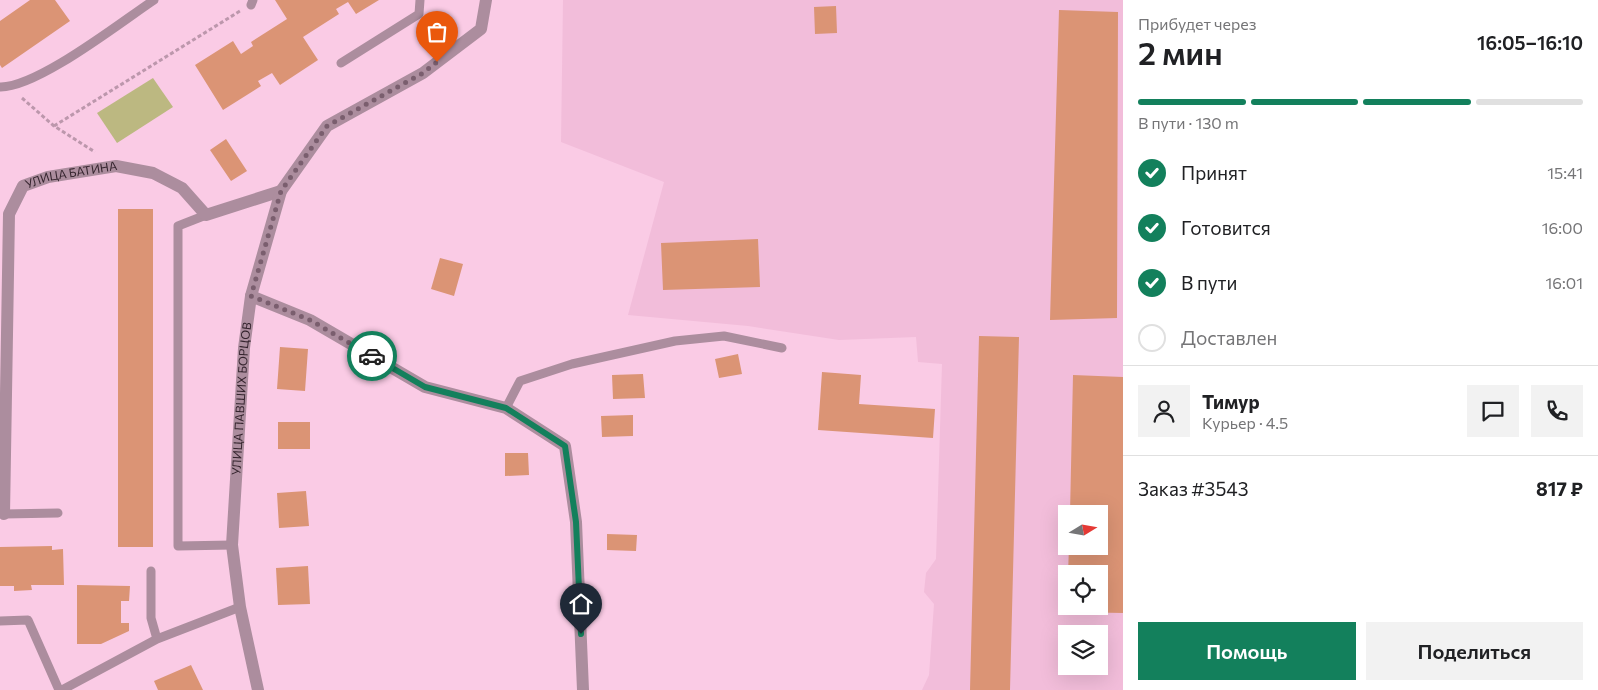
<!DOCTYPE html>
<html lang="ru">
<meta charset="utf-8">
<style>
:root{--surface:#fff;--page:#f2f2f2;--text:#202124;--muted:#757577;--line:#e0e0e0;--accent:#13805c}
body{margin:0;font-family:Commissioner,sans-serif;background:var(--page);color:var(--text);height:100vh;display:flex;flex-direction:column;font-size:19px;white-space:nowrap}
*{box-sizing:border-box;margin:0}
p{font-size:16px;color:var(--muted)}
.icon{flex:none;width:28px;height:28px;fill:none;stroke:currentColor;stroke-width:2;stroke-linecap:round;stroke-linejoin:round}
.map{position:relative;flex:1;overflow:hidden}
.details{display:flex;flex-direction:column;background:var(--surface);width:475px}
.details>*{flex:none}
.needle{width:32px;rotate:79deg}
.tools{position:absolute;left:1058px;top:505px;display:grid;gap:10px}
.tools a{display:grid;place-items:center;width:50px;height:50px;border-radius:0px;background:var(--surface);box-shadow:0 5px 20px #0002;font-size:25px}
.pin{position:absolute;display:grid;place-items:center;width:42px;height:42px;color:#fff;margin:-51px -21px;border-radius:50% 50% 50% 0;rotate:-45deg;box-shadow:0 0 5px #0007}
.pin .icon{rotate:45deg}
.courier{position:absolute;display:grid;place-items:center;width:50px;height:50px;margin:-25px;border:4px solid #13805c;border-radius:50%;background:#fff;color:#222;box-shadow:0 1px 6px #0007}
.summary em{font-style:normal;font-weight:600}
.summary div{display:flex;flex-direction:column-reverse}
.summary{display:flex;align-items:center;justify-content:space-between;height:85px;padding:0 15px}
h1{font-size:32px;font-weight:600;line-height:38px}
.bar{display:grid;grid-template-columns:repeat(4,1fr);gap:8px 5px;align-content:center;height:60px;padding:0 15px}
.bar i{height:6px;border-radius:4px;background:var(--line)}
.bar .active{background:var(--accent)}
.bar p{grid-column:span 4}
.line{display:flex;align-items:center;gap:12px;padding:0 15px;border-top:1px solid var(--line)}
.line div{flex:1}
.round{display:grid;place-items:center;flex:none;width:52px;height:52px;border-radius:0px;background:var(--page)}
ol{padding:0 15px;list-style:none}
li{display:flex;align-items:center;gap:15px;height:55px}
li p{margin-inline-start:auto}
li .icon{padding:5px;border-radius:50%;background:var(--accent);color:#fff;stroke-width:4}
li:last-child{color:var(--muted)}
li i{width:28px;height:28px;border:2px solid var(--line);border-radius:50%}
.button{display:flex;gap:10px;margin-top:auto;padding:10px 15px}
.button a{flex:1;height:58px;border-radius:0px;background:var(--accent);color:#fff;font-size:20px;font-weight:600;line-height:58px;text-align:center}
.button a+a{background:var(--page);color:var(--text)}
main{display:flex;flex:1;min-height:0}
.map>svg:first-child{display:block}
.built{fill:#f2bdda;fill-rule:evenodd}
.green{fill:#bcb881}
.building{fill:#db9475}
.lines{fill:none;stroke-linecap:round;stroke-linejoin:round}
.path{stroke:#bc97ac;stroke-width:3;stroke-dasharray:4 2.5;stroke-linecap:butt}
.service{stroke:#ac8d9e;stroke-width:9}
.minor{stroke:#ac8d9e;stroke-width:12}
.done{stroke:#7a5e6e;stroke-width:5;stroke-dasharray:0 9}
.route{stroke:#13805c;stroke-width:6}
.labels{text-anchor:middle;stroke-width:4;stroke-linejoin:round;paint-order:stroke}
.street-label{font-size:12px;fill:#35242e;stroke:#fcdfee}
</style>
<main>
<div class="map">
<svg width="1123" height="690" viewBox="0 0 1123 690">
<rect width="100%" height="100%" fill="#facbe5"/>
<!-- built -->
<path class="built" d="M563,0H1123V690H922L929,675L934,604L924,592L926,573L936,559L942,364L918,362L916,337L839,340L748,326L628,315L664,182L561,142ZM1066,514H1099V546H1066ZM1066,574H1099V606H1066ZM1066,634H1099V666H1066Z"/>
<!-- green -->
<path class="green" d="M153,78L173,107L117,143L97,113Z"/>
<!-- building -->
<path class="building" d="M30,0H55L70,21L2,68L0,65V21Z
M275,0H379L356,14L348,2L336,9L339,14L303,37L318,60L280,85L272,73L258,81L261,86L223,110L195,65L233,41L241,54L253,46L251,42L287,19Z
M836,6L837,33L815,34L814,7Z
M1059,10L1118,12L1117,318L1050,320Z
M226,139L247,171L231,181L210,150Z
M118,209H153V547H118Z
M758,239L760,287L663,290L661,243Z
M440,258L463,264L454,296L431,289Z
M979,336L1019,337L1010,690H970Z
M280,347L308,349L305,391L277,389Z
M738,354L742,374L719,378L715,359Z
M822,372L861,375L859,404L935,409L933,438L818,430Z
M643,374L645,398L613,399L612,375Z
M1073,375L1123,377V613L1068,612V606H1099V574H1068L1069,546H1099V514H1070Z
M633,415V436L602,437L601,416Z
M278,422H310V449H278Z
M505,453H528L529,475L505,476Z
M306,491L309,526L279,528L277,493Z
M607,534L637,535L636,551L607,550Z
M52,546V550L63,549L64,585H31L32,590L14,591V586H0V547Z
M308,566L310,604L278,605L276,568Z
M77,585L130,586L129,601H121V623H129V631L101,644H77Z
M191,665L203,690H158L154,681Z"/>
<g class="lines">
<!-- path -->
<path class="path" d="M22,98L54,126L95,152
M54,126L240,11"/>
<!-- service -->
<path class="service" d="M251,5L253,0
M341,63L419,14L420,0
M0,87C37,88 121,22 154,0
M206,215L178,226V546L232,545
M506,408L520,381L572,364L675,341L724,336L782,348
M4,514L58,513
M151,571V618L157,639L240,607
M0,621L28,620L59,690
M62,690L157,639"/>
<!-- minor -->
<g class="minor">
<path d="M251,296L310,320L425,387L506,408L565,446L576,522L583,690"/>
<path id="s1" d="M4,514L9,214L23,186L48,177L116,166L153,173L182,188L206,215L281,191"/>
<path id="s2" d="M258,690L240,607L232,545L244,348L251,296L281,191L327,126L423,73L481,29L486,0"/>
</g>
</g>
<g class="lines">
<!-- done -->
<path class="done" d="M372,356L310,320L251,296L281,191L327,126L423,73L437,62"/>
<!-- route -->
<path class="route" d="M372,356L425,387L506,408L565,446L576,522L581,634"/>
</g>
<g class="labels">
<!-- street labels -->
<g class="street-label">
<text dy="4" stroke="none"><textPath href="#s1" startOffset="381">УЛИЦА БАТИНА</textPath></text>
<text dy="4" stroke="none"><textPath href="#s2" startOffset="294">УЛИЦА ПАВШИХ БОРЦОВ</textPath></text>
</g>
</g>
</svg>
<div class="tools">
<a><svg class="needle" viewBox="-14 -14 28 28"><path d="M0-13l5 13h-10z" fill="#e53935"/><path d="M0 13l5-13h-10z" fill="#757577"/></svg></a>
<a><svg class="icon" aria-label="locate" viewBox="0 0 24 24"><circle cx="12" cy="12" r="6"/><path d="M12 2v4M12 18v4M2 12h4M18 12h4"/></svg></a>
<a><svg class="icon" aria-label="layers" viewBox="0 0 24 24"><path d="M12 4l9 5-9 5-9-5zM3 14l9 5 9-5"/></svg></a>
</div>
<div class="pin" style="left:437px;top:62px;background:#ea580c"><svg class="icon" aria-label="bag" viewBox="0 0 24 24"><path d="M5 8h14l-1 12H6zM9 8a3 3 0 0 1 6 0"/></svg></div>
<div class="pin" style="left:581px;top:634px;background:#1f2937"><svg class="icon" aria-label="home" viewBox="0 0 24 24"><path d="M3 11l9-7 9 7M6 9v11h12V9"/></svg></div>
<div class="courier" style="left:372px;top:356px"><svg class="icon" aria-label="car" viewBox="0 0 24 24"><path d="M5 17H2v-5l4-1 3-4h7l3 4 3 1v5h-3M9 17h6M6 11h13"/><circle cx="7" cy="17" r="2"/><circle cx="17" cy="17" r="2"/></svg></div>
</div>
<section class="details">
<div class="summary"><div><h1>2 мин</h1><p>Прибудет через</p></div><em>16:05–16:10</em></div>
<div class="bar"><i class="active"></i><i class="active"></i><i class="active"></i><i></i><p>В пути · 130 m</p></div>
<ol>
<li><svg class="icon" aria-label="check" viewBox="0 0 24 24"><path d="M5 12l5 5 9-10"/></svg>Принят<p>15:41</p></li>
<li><svg class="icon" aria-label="check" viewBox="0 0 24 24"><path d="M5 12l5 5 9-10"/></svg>Готовится<p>16:00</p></li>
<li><svg class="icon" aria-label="check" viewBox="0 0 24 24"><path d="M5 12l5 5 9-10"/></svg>В пути<p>16:01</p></li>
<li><i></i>Доставлен</li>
</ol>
<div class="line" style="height:90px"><a class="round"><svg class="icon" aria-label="person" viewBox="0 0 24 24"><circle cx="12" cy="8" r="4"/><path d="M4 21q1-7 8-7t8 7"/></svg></a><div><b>Тимур</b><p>Курьер · 4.5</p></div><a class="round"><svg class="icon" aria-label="chat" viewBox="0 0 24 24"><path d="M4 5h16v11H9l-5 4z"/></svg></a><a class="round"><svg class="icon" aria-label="phone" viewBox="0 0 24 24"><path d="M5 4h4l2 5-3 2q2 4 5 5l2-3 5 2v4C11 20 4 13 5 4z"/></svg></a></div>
<div class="line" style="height:65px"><div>Заказ #3543</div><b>817 ₽</b></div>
<div class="button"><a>Помощь</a><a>Поделиться</a></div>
</section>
</main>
